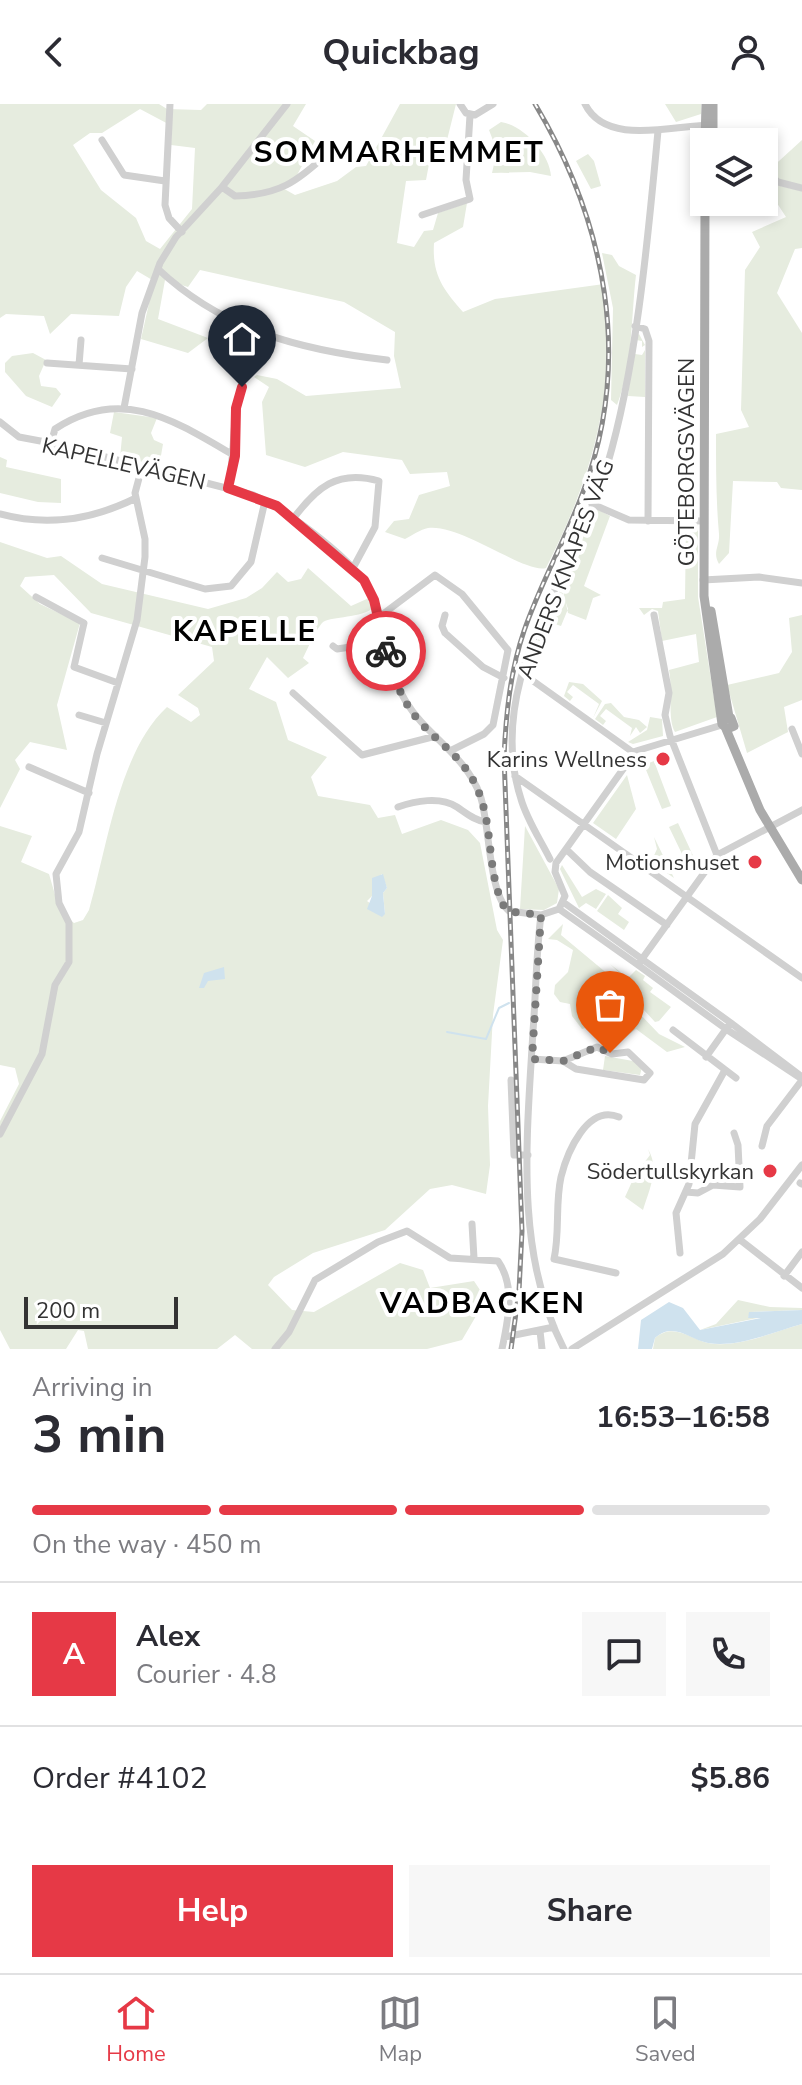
<!DOCTYPE html>
<meta charset="utf-8">
<style>
:root{--surface:#fff;--page:#f7f7f7;--text:#2b2b33;--muted:#7c7c81;--line:#e1e1e2;--accent:#e63946}
body{margin:0;font-family:"Nunito Sans",sans-serif;background:var(--page);color:var(--text);height:100vh;display:flex;flex-direction:column;font-size:30px;white-space:nowrap}
*{box-sizing:border-box;margin:0}
p{font-size:26px;color:var(--muted)}
.icon{flex:none;width:44px;height:44px;fill:none;stroke:currentColor;stroke-width:2;stroke-linecap:round;stroke-linejoin:round}
.map{position:relative;height:1245px;overflow:hidden}
.drawer{display:flex;flex-direction:column;background:var(--surface);flex:1}
.drawer>*{flex:none}
.buttons{position:absolute;left:690px;top:24px;display:grid;gap:16px}
.buttons a{display:grid;place-items:center;width:88px;height:88px;border-radius:0px;background:var(--surface);box-shadow:0 4px 12px #0003;font-size:40px}
.scale{position:absolute;left:24px;bottom:20px;width:154px;box-sizing:border-box;padding-left:8px;border:4px solid #333;border-top:0;font-size:22px;line-height:28px;white-space:nowrap;color:#333;-webkit-text-stroke:6px #fff;paint-order:stroke}
.pin{position:absolute;display:grid;place-items:center;width:68px;height:68px;color:#fff;margin:-82px -34px;border-radius:50% 50% 50% 0;rotate:-45deg;box-shadow:0 0 8px #0007}
.pin .icon{rotate:45deg}
.courier{position:absolute;display:grid;place-items:center;width:80px;height:80px;margin:-40px;border:6px solid #e63946;border-radius:50%;background:#fff;color:#222;box-shadow:0 2px 10px #0007}
.headline em{font-style:normal;font-weight:700}
.headline div{display:flex;flex-direction:column-reverse}
.headline{display:flex;align-items:center;justify-content:space-between;height:136px;padding:0 32px}
h1{font-size:52px;font-weight:700;line-height:60px}
.bar{display:grid;grid-template-columns:repeat(4,1fr);gap:12px 8px;align-content:center;height:96px;padding:0 32px}
.bar i{height:10px;border-radius:6px;background:var(--line)}
.bar .on{background:var(--accent)}
.bar p{grid-column:span 4}
.line{display:flex;align-items:center;gap:20px;padding:0 32px;border-top:2px solid var(--line)}
.line div{flex:1}
.round{display:grid;place-items:center;flex:none;width:84px;height:84px;border-radius:0px;background:var(--page)}
.cta{display:flex;gap:16px;margin-top:auto;padding:16px 32px}
.cta a{flex:1;height:92px;border-radius:0px;background:var(--accent);color:#fff;font-size:32px;font-weight:700;line-height:92px;text-align:center}
.cta a+a{background:var(--page);color:var(--text)}
header{display:flex;justify-content:space-between;align-items:center;height:104px;padding:0 32px;background:var(--surface);font-size:36px;font-weight:700}
.menu{display:flex;justify-content:space-around;align-items:center;height:112px;border-top:2px solid var(--line);background:var(--surface);font-size:22px;color:var(--muted)}
.menu a{display:grid;justify-items:center;gap:4px}
.menu .on{color:var(--accent)}
.map>svg:first-child{display:block}
.green{fill:#e6ecdf;fill-rule:evenodd}
.water{fill:#cfe2ee}
.lines{fill:none;stroke-linecap:round;stroke-linejoin:round}
.stream{stroke:#cfe2ee;stroke-width:2}
.minor{stroke:#d0d0d0;stroke-width:7}
.major{stroke:#ababab;stroke-width:9}
.rail-casing{stroke:#888;stroke-width:5}
.rail{stroke:#fff;stroke-width:2;stroke-dasharray:6;stroke-linecap:butt}
.done{stroke:#7a7a7a;stroke-width:8;stroke-dasharray:0 14.4}
.route{stroke:#e63946;stroke-width:10}
.poi-dot{fill:#e63946;stroke:#fff;stroke-width:3}
.labels{text-anchor:middle;stroke-width:8;stroke-linejoin:round;paint-order:stroke}
.street-label{font-size:22px;fill:#333;stroke:#fff}
.poi-label{font-size:22px;fill:#333;stroke:#fff;text-anchor:end}
.district-label{font-size:30px;font-weight:bold;letter-spacing:2px;fill:#000;stroke:#fff}
</style>
<header><svg class="icon" aria-label="back" viewBox="0 0 24 24"><path d="M15 5l-7 7 7 7"/></svg>Quickbag<svg class="icon" aria-label="person" viewBox="0 0 24 24"><circle cx="12" cy="8" r="4"/><path d="M4 21q1-7 8-7t8 7"/></svg></header>
<div class="map">
<svg width="802" height="1245" viewBox="0 0 802 1245">
<rect width="100%" height="100%" fill="#fff"/>
<!-- green -->
<path class="green" d="M0,0H159L167,5L201,6L207,0H306L293,22L315,37L295,75L279,82L295,91L337,77L356,63L366,62L400,0H456L447,36L452,58L429,60L426,76L406,77L397,139L414,143L424,127L433,126L438,109L467,99L463,123L434,139C432,171 443,185 463,208L495,195L604,180C617,285 594,370 546,464C525,470 462,420 428,424C421,425 411,432 405,435L385,428L394,417L409,415L419,391L450,382L447,368L410,370L402,356L343,348L305,363L266,351L262,298L269,283L254,273L257,271L277,275L306,292L401,284L394,252L395,228L344,198L200,166L188,183L165,176L158,215L208,234L188,249L141,235L154,177L137,167L126,183L119,212L71,210L50,230L44,212L6,210L0,214ZM140,5L172,22L171,41L195,44L192,105L160,145L146,137L136,114L101,86L73,41L90,29H102Z
M665,0H701V10L676,18Z
M501,18C523,21 550,50 551,72L530,68L492,69L497,47L489,26Z
M802,36V82L779,77L768,67Z
M588,50L594,57L601,82L591,85L576,57Z
M772,80L802,87V144L795,145L777,189L802,229V386L781,384L777,378L733,377L729,449L719,460C712,448 720,442 719,430C716,397 716,364 716,330L749,323L741,306L745,166L760,143L752,128L786,113L773,93Z
M602,149L612,151L619,162L636,171C631,213 633,260 617,301L611,296L613,204Z
M639,230L645,241L642,243V237L636,236L635,250L642,251L645,246V293L628,292L635,233Z
M33,249L46,256L39,272L41,282L56,284L61,290L52,303L26,292L5,268V259L12,252Z
M114,308L157,314L151,329L154,336L163,340L159,363L120,354L122,333L110,329Z
M0,353L7,356L6,363L61,375V399L38,398L0,389Z
M595,404L610,412L584,482L601,491L593,494L586,516L568,509L562,482Z
M686,420H698V493L717,613L675,628C667,615 673,586 669,566L699,558L696,530L662,537L658,507L652,505L644,511L639,504H662L663,498L685,495Z
M0,438L47,454L61,452L102,480L208,505L246,494L262,484L277,468L288,478L301,475L308,464L351,502L369,494L372,505C356,515 329,512 322,519C315,527 308,544 303,554L309,559L288,574L267,553L249,585L276,598L288,636L327,653L311,673L318,692L370,701L378,714L395,711L402,730L441,716L468,726L480,739L497,826L503,836L493,911L488,1002L490,1061L486,1090L452,1081L430,1085L385,1126L313,1149L274,1173L268,1181L292,1206L314,1208L400,1159L423,1166L430,1184L474,1177L486,1195L462,1236L427,1245H252L235,1231L217,1245H88L84,1227L78,1226L66,1245H10L0,1226V1017L19,980L15,964L0,961V722L32,732L21,758L49,770L60,808L74,819L83,816L89,806C107,744 119,647 167,603L191,618L200,611L198,604L178,591L214,557L212,543L91,509L54,471L25,473L20,482L40,500L80,519L57,601L67,646L30,638L15,656L20,665L0,704ZM382,770L387,784L383,789L385,810L367,797L372,792L373,778Z
M561,484L568,505L561,522L549,518L531,566L532,570L529,568L528,558Z
M802,511V596L784,603L788,628L747,649L727,581L779,569L792,548L789,514Z
M569,578L583,580L602,597L593,614L599,600L573,581L567,588L573,593L570,597L564,592Z
M611,599L624,613L639,616L647,623L640,629L636,623L630,632L632,624L606,605L600,612L606,617L603,621L595,615L605,600Z
M650,613L662,615L663,632L633,640L628,638L647,626Z
M654,657L671,702L662,705L644,661Z
M627,671L636,705L616,735L593,719Z
M678,719L696,758L683,764L679,754L683,752L669,723Z
M525,722L559,785L557,799L544,806L520,805Z
M654,733L674,774L651,758L657,745Z
M562,761L582,793L596,785L606,790L596,805L586,799L579,804L560,765Z
M608,791L622,804L618,810L629,818L624,826L597,807Z
M563,820L561,831L615,876L609,883L625,902L641,890L610,860L628,874L636,866L645,872L643,876L653,884L650,888L671,903L659,917L655,918L643,905H639V909L659,930L685,943L667,948L636,925L621,937L599,920L582,925L572,912L570,900L560,898L554,890L555,881L568,868L573,846L557,836L548,835Z
M605,952L633,957L642,963L640,971L603,966Z
M648,1045C660,1065 649,1086 643,1106L625,1093L635,1071L650,1051Z
M738,1196L770,1203L802,1204V1206L750,1208L748,1214L762,1213L700,1226L716,1220Z
M802,1220V1245H653L655,1234C674,1218 690,1235 708,1239C737,1245 775,1227 802,1220Z"/>
<!-- water -->
<path class="water" d="M383,770L387,784L383,789L385,810L382,813L367,805L372,792V774Z
M224,863L225,875L208,877L204,884H199L204,869Z
M669,1198L683,1204L700,1226L761,1214H748L749,1208L802,1206V1220C774,1228 737,1244 708,1239C690,1236 674,1217 655,1234L652,1245H638L641,1216Z"/>
<g class="lines">
<!-- stream -->
<path class="stream" d="M447,928L486,935L499,904L509,899"/>
<!-- minor -->
<path class="minor" d="M170,0L165,101L169,114L182,128
M460,0L466,9L475,11L493,0
M585,0C606,43 674,21 711,21
M708,27L722,29L734,38
M102,36L124,71L165,77
M764,65L778,78L802,84
M222,83L235,92C279,91 297,78 328,49
M422,111L470,95L466,76L470,11
M158,165C223,226 300,246 387,256
M635,222L645,225L649,237L648,417
M47,259L132,265
M79,261L81,236
M124,304L142,209L160,159L176,133L222,83L287,0
M0,318L19,333L51,339L253,391C287,407 359,457 372,492C385,526 386,564 405,596C426,632 465,650 480,691C490,718 488,790 509,807L541,811L559,805L565,792L555,768L556,759L636,647L722,621
M51,339L55,325C122,281 175,317 235,352
M228,384C235,354 232,305 242,283
M592,400L629,416L704,417
M0,410C48,423 92,416 136,394
M293,415C316,384 337,365 379,377L375,423L353,464
M102,454L205,485L231,482L251,458L265,397
M703,476L759,473L802,479
M36,493L84,519L74,563L118,579
M445,511L442,522L445,529L483,563L504,574
M654,511L669,589L665,611L670,632L717,751
M379,513L435,471L462,490L508,546L493,621L484,630L452,646
M333,542L337,545L384,538
M522,569L634,649
M293,589L362,651L436,632
M79,611L106,619
M792,625L802,650
M29,663L89,689
M515,672L802,874
M398,703C415,697 440,692 457,703C466,709 475,717 486,718
M566,745L590,768L667,821
M550,755C540,735 527,716 521,695C483,577 575,469 607,362C637,261 648,133 658,27
M559,805L638,861L642,855L563,798
M541,811C536,850 536,889 533,927C527,1032 514,1149 564,1245
M638,861L726,925L706,953
M731,919L642,855L717,751L802,706
M673,926L736,974
M532,955L563,957L576,965L644,976L650,969L628,948L612,950L597,943L563,957
M802,973L731,919L726,925L802,975
M511,976L514,1051H528
M0,1030L42,950L55,881L69,858V819L59,799L56,770L79,728L97,650L137,516L145,453V435L135,389L142,363
M762,1042L767,1022L802,976
M800,1079L802,1080
M686,1088L698,1089L713,1081L740,1083L738,1041L734,1029
M472,1120L474,1154
M739,1135L802,1184
M680,1149L676,1109L689,1080L695,1020L725,966
M616,1169L554,1155C560,1128 555,1100 561,1073C567,1049 587,1000 619,1013
M784,1172L802,1148
M540,1227L542,1245
M505,1233L554,1223
M275,1245L289,1228L315,1176L378,1138L407,1127L450,1154L498,1157C516,1183 508,1216 502,1245
M572,1245L723,1150L760,1115L802,1061"/>
<!-- major -->
<path class="major" d="M705,38L706,0
M713,38V0
M705,98L704,492L722,620L727,625L734,622L731,614L723,616
M711,507L729,613
M726,625L760,706L802,776"/>
<defs>
<path id="rail" d="M511,1245L519,1187L522,1127L504,653C506,610 510,568 524,527C540,480 566,435 583,388C633,256 606,119 535,0"/>
</defs>
<!-- rail casing -->
<use href="#rail" class="rail-casing"/>
<!-- rail -->
<use href="#rail" class="rail"/>
</g>
<g class="lines">
<!-- done -->
<path class="done" d="M386,547C393,572 402,598 420,618C440,640 463,654 476,682C494,719 486,764 503,801L513,808L541,811L532,955L563,957L597,943L610,949"/>
<!-- route -->
<path class="route" d="M242,283L236,304L235,352L228,384L277,402L364,476L374,496L386,547"/>
</g>
<!-- markers -->
<g class="poi-dot">
<circle cx="663" cy="655" r="8"/>
<circle cx="755" cy="758" r="8"/>
<circle cx="770" cy="1067" r="8"/>
</g>
<g class="labels">
<!-- street labels -->
<g class="street-label">
<text transform="translate(686 358) rotate(-90)" y="8">GÖTEBORGSVÄGEN</text>
<text transform="translate(124 359) rotate(13)" y="8">KAPELLEVÄGEN</text>
<text transform="translate(565 465) rotate(-69)" y="8">ANDERS KNAPES VÄG</text>
</g>
<!-- poi labels -->
<g class="poi-label">
<text x="647" y="663">Karins Wellness</text>
<text x="739" y="766">Motionshuset</text>
<text x="754" y="1075">Södertullskyrkan</text>
</g>
<!-- district labels -->
<g class="district-label">
<text x="399" y="58">SOMMARHEMMET</text>
<text x="245" y="537">KAPELLE</text>
<text x="483" y="1209">VADBACKEN</text>
</g>
</g>
</svg>
<div class="buttons">
<a><svg class="icon" aria-label="layers" viewBox="0 0 24 24"><path d="M12 4l9 5-9 5-9-5zM3 14l9 5 9-5"/></svg></a>
</div>
<div class="scale">200 m</div>
<div class="pin" style="left:610px;top:949px;background:#ea580c"><svg class="icon" aria-label="bag" viewBox="0 0 24 24"><path d="M5 8h14l-1 12H6zM9 8a3 3 0 0 1 6 0"/></svg></div>
<div class="pin" style="left:242px;top:283px;background:#1f2937"><svg class="icon" aria-label="home" viewBox="0 0 24 24"><path d="M3 11l9-7 9 7M6 9v11h12V9"/></svg></div>
<div class="courier" style="left:386px;top:547px"><svg class="icon" aria-label="bike" viewBox="0 0 24 24"><circle cx="6" cy="16" r="4"/><circle cx="18" cy="16" r="4"/><path d="M6 16l4-8h5l3 8M10 8l3 8H6M13 5h3"/></svg></div>
</div>
<section class="drawer">
<div class="headline"><div><h1>3 min</h1><p>Arriving in</p></div><em>16:53–16:58</em></div>
<div class="bar"><i class="on"></i><i class="on"></i><i class="on"></i><i></i><p>On the way · 450 m</p></div>
<div class="line" style="height:144px"><b class="round" style="background:var(--accent);color:#fff">A</b><div><b>Alex</b><p>Courier · 4.8</p></div><a class="round"><svg class="icon" aria-label="chat" viewBox="0 0 24 24"><path d="M4 5h16v11H9l-5 4z"/></svg></a><a class="round"><svg class="icon" aria-label="phone" viewBox="0 0 24 24"><path d="M5 4h4l2 5-3 2q2 4 5 5l2-3 5 2v4C11 20 4 13 5 4z"/></svg></a></div>
<div class="line" style="height:104px"><div>Order #4102</div><b>$5.86</b></div>
<div class="cta"><a>Help</a><a>Share</a></div>
</section>
<nav class="menu">
<a class="on"><svg class="icon" aria-label="home" viewBox="0 0 24 24"><path d="M3 11l9-7 9 7M6 9v11h12V9"/></svg>Home</a>
<a><svg class="icon" aria-label="map" viewBox="0 0 24 24"><path d="M3 6l6-2 6 2 6-2v14l-6 2-6-2-6 2zM9 4v14M15 6v14"/></svg>Map</a>
<a><svg class="icon" aria-label="saved" viewBox="0 0 24 24"><path d="M7 4h10v16l-5-4-5 4z"/></svg>Saved</a>
</nav>
